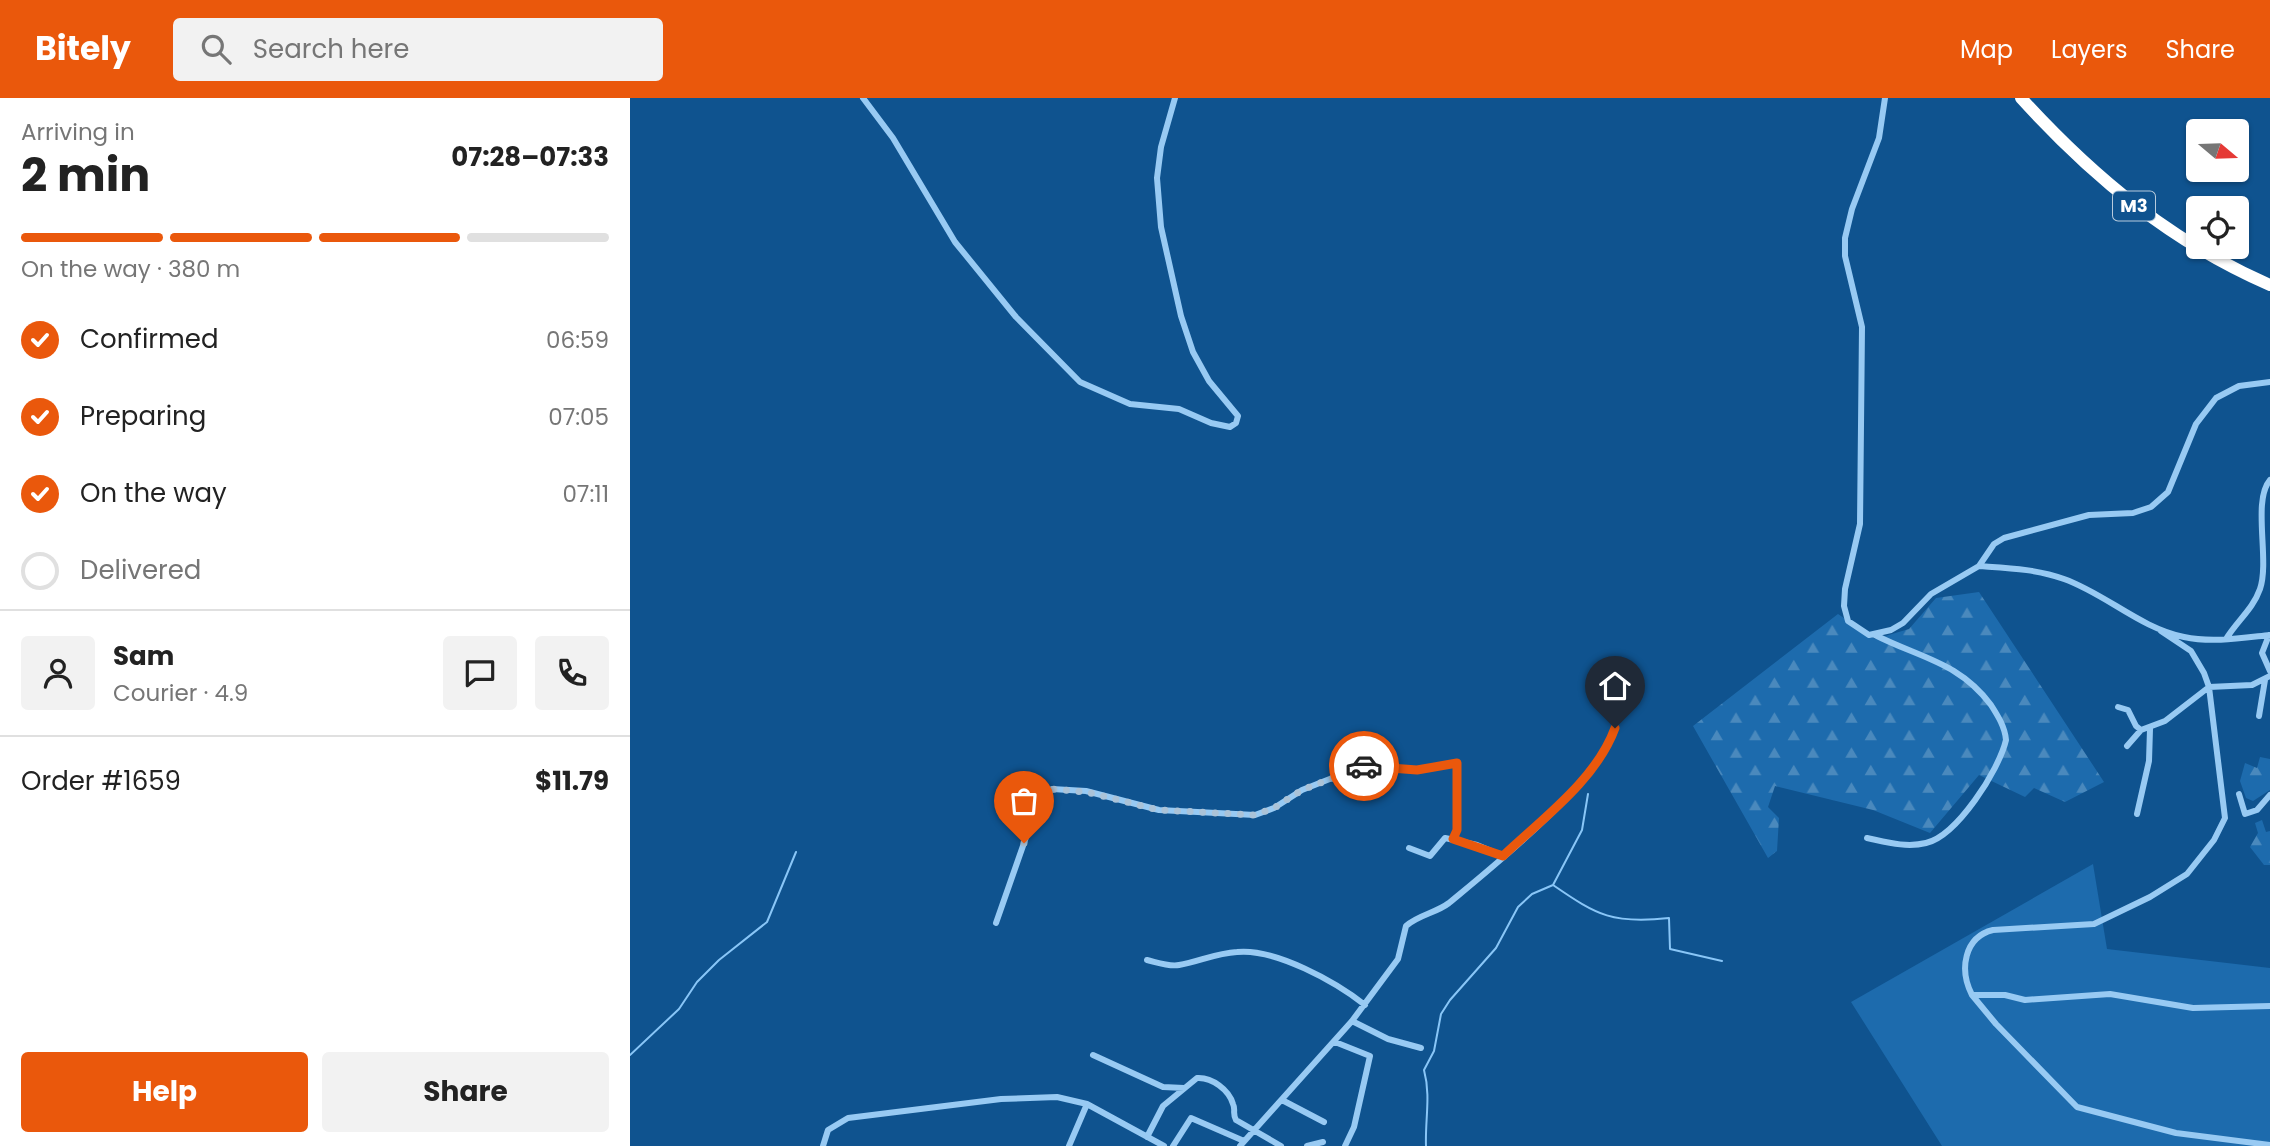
<!DOCTYPE html>
<meta charset="utf-8">
<style>
:root{--surface:#fff;--page:#f2f2f2;--text:#222;--muted:#767676;--line:#e0e0e0;--accent:#ea580c}
body{margin:0;font-family:Poppins,sans-serif;background:var(--page);color:var(--text);height:100vh;display:flex;flex-direction:column;font-size:26px;white-space:nowrap}
*{box-sizing:border-box;margin:0}
p{font-size:23px;color:var(--muted)}
.icon{flex:none;width:38px;height:38px;fill:none;stroke:currentColor;stroke-width:2;stroke-linecap:round;stroke-linejoin:round}
.map{position:relative;flex:1;overflow:hidden}
.sheet{display:flex;flex-direction:column;background:var(--surface);width:630px}
.sheet>*{flex:none}
.needle{width:46px;rotate:109deg}
.fabs{position:absolute;left:1556px;top:21px;display:grid;gap:14px}
.fabs a{display:grid;place-items:center;width:63px;height:63px;border-radius:7px;background:var(--surface);box-shadow:0 2px 5px #0004;font-size:35px}
.pin{position:absolute;display:grid;place-items:center;width:60px;height:60px;color:#fff;margin:-72px -30px;border-radius:50% 50% 50% 0;rotate:-45deg;box-shadow:0 0 7px #0007}
.pin .icon{rotate:45deg}
.courier{position:absolute;display:grid;place-items:center;width:70px;height:70px;margin:-35px;border:5px solid #ea580c;border-radius:50%;background:#fff;color:#222;box-shadow:0 2px 9px #0007}
.summary em{font-style:normal;font-weight:700}
.summary div{display:flex;flex-direction:column-reverse}
.summary{display:flex;align-items:center;justify-content:space-between;height:119px;padding:0 21px}
h1{font-size:46px;font-weight:700;line-height:52px}
.bar{display:grid;grid-template-columns:repeat(4,1fr);gap:10px 7px;align-content:center;height:84px;padding:0 21px}
.bar i{height:9px;border-radius:5px;background:var(--line)}
.bar .active{background:var(--accent)}
.bar p{grid-column:span 4}
.line{display:flex;align-items:center;gap:18px;padding:0 21px;border-top:2px solid var(--line)}
.line div{flex:1}
.round{display:grid;place-items:center;flex:none;width:74px;height:74px;border-radius:7px;background:var(--page)}
ol{padding:0 21px;list-style:none}
li{display:flex;align-items:center;gap:21px;height:77px}
li p{margin-inline-start:auto}
li .icon{padding:7px;border-radius:50%;background:var(--accent);color:#fff;stroke-width:4}
li:last-child{color:var(--muted)}
li i{width:38px;height:38px;border:4px solid var(--line);border-radius:50%}
.primary-button{display:flex;gap:14px;margin-top:auto;padding:14px 21px}
.primary-button a{flex:1;height:80px;border-radius:7px;background:var(--accent);color:#fff;font-size:28px;font-weight:700;line-height:80px;text-align:center}
.primary-button a+a{background:var(--page);color:var(--text)}
header{display:flex;align-items:center;gap:42px;box-sizing:border-box;height:98px;padding:0 35px;background:var(--accent);color:#fff}
header strong{font-size:33px}
nav{display:flex;gap:38px;margin-inline-start:auto;font-size:24px}
.search{width:490px;height:63px;background:var(--page);display:flex;align-items:center;gap:18px;box-sizing:border-box;padding:0 24px;border-radius:7px;color:var(--muted);font-size:26px}
main{display:flex;flex:1;min-height:0}
.map>svg:first-child{display:block}
.grass{fill:#1d6bad}
.forest{fill:url(#forest-firs)}
.lines{fill:none;stroke-linecap:round;stroke-linejoin:round}
.stream{stroke:#89c6f7;stroke-width:2}
.street{stroke:#98caf3;stroke-width:6}
.highway{stroke:#fff;stroke-width:12}
.done{stroke:#abc3d8;stroke-width:7;stroke-dasharray:0 12.6}
.route{stroke:#ea580c;stroke-width:9}
.labels{text-anchor:middle;stroke-width:5;stroke-linejoin:round;paint-order:stroke}
.shield{fill:#0f538f;stroke:#b7cbdd;stroke-width:2}
.shield-label{font-size:18px;font-weight:bold;fill:#fff}
</style>
<header>
<strong>Bitely</strong>
<div class="search"><svg class="icon" aria-label="search" viewBox="0 0 24 24"><circle cx="10" cy="10" r="6"/><path d="M15 15l6 6"/></svg>Search here</div>
<nav><a>Map</a><a>Layers</a><a>Share</a></nav>
</header>
<main>
<section class="sheet">
<div class="summary"><div><h1>2 min</h1><p>Arriving in</p></div><em>07:28–07:33</em></div>
<div class="bar"><i class="active"></i><i class="active"></i><i class="active"></i><i></i><p>On the way · 380 m</p></div>
<ol>
<li><svg class="icon" aria-label="check" viewBox="0 0 24 24"><path d="M5 12l5 5 9-10"/></svg>Confirmed<p>06:59</p></li>
<li><svg class="icon" aria-label="check" viewBox="0 0 24 24"><path d="M5 12l5 5 9-10"/></svg>Preparing<p>07:05</p></li>
<li><svg class="icon" aria-label="check" viewBox="0 0 24 24"><path d="M5 12l5 5 9-10"/></svg>On the way<p>07:11</p></li>
<li><i></i>Delivered</li>
</ol>
<div class="line" style="height:126px"><a class="round"><svg class="icon" aria-label="person" viewBox="0 0 24 24"><circle cx="12" cy="8" r="4"/><path d="M4 21q1-7 8-7t8 7"/></svg></a><div><b>Sam</b><p>Courier · 4.9</p></div><a class="round"><svg class="icon" aria-label="chat" viewBox="0 0 24 24"><path d="M4 5h16v11H9l-5 4z"/></svg></a><a class="round"><svg class="icon" aria-label="phone" viewBox="0 0 24 24"><path d="M5 4h4l2 5-3 2q2 4 5 5l2-3 5 2v4C11 20 4 13 5 4z"/></svg></a></div>
<div class="line" style="height:91px"><div>Order #1659</div><b>$11.79</b></div>
<div class="primary-button"><a>Help</a><a>Share</a></div>
</section>
<div class="map">
<svg width="1640" height="1048" viewBox="0 0 1640 1048">
<defs>
<pattern id="forest-firs" width="22" height="20" patternUnits="userSpaceOnUse" patternTransform="scale(1.75)"><rect width="22" height="20" fill="#1d6bad"/><path d="M5 1l3.5 6h-7zM16 11l3.5 6h-7z" fill="#4a89bd"/></pattern>
</defs>
<rect width="100%" height="100%" fill="#0f538f"/>
<!-- grass -->
<path class="grass" d="M1463,766L1477,851L1640,870V1048H1312L1221,904Z"/>
<!-- forest -->
<path class="forest" d="M1349,494L1474,684L1435,704L1404,690L1395,699L1349,677L1300,735L1243,712L1145,688L1138,709L1149,720L1147,753L1138,760L1063,628L1208,516L1245,541L1279,531L1306,500Z
M1630,659L1640,661V692L1623,703L1616,700L1610,683L1615,665L1627,670Z
M1632,722L1636,734L1640,733V767H1634L1620,749L1628,735L1625,725Z"/>
<g class="lines">
<!-- stream -->
<path class="stream" d="M923,787C968,818 983,826 1039,820L1040,851L1092,863
M0,957L49,911L67,884L89,862L137,824L166,754
M796,1048C795,1021 801,998 794,972L804,953L811,916L820,902L866,850L888,809L902,796L923,787L952,732L958,696"/>
<!-- street -->
<path class="street" d="M233,0L263,40L325,144L386,219L450,284L500,306L549,311L581,325L600,329L606,325L608,318L579,283L563,254L551,218L531,129L527,80L531,49L545,0
M1255,0L1249,40L1222,111L1215,140V158L1232,229L1230,426L1215,491L1214,508L1218,523L1239,537L1261,532L1273,525L1301,496L1349,468L1364,446L1374,440L1459,417L1503,415L1521,409L1538,394L1566,326L1586,300L1609,288L1640,284
M1349,468C1377,470 1407,471 1434,481C1476,496 1510,530 1554,539C1582,545 1612,540 1640,537
M1531,533L1561,553L1574,575L1579,589L1595,720L1584,742L1557,776L1520,799L1464,826L1363,832C1334,839 1329,872 1342,897H1375L1395,902L1480,896L1563,910L1640,908
M1639,537L1632,555L1640,573
M1596,541C1607,523 1623,511 1630,491C1640,462 1622,403 1640,382
M1488,609L1498,612L1506,628L1511,632
M1629,618L1635,582
M1497,648L1511,632L1535,623L1579,589L1622,587L1640,578
M1609,696L1615,716L1627,712L1640,697
M1507,716L1519,663L1520,631
M1237,740C1256,744 1276,750 1296,745C1327,738 1369,672 1376,642C1375,629 1368,618 1361,607C1329,564 1290,560 1245,537
M779,750L800,758L815,740L847,747L873,758
M366,825L401,725L422,691L456,693L529,712L625,717L644,710L672,692L730,669L787,672L827,665V731L823,741
M517,862C526,864 539,869 549,867C568,864 586,855 607,854C645,850 706,884 735,907
M1342,897L1366,926L1447,1009L1546,1035L1640,1047
M722,923L758,941L791,950
M705,944L740,958L724,1029L715,1048
M463,957L533,989L554,990
M652,1002L694,1024
M517,1039L533,1008L567,980C582,979 599,992 603,1006C606,1012 602,1015 606,1022L651,1048
M193,1048L198,1032L218,1020L371,1001L427,999L457,1006L534,1048
M439,1048L457,1006
M543,1048L561,1020L614,1043
M610,1048L722,923L768,861L776,828C788,817 806,815 819,805C866,766 965,687 985,630
M677,1048L693,1044"/>
<!-- highway -->
<path class="highway" d="M1391,0C1463,79 1541,144 1640,187"/>
</g>
<g class="lines">
<!-- done -->
<path class="done" d="M394,745L401,725L422,691L456,694L529,712L625,717L644,710L672,692L734,668"/>
<!-- route -->
<path class="route" d="M734,668L787,672L827,665V732L823,741L873,758C912,721 966,682 985,630"/>
</g>
<g class="labels">
<!-- shield labels -->
<rect class="shield" x="1483" y="93.5" width="42" height="29" rx="5"/>
<g class="shield-label">
<text x="1504" y="114">M3</text>
</g>
</g>
</svg>
<div class="fabs">
<a><svg class="needle" viewBox="-14 -14 28 28"><path d="M0-13l5 13h-10z" fill="#e53935"/><path d="M0 13l5-13h-10z" fill="#767676"/></svg></a>
<a><svg class="icon" aria-label="locate" viewBox="0 0 24 24"><circle cx="12" cy="12" r="6"/><path d="M12 2v4M12 18v4M2 12h4M18 12h4"/></svg></a>
</div>
<div class="pin" style="left:394px;top:745px;background:#ea580c"><svg class="icon" aria-label="bag" viewBox="0 0 24 24"><path d="M5 8h14l-1 12H6zM9 8a3 3 0 0 1 6 0"/></svg></div>
<div class="pin" style="left:985px;top:630px;background:#1f2937"><svg class="icon" aria-label="home" viewBox="0 0 24 24"><path d="M3 11l9-7 9 7M6 9v11h12V9"/></svg></div>
<div class="courier" style="left:734px;top:668px"><svg class="icon" aria-label="car" viewBox="0 0 24 24"><path d="M5 17H2v-5l4-1 3-4h7l3 4 3 1v5h-3M9 17h6M6 11h13"/><circle cx="7" cy="17" r="2"/><circle cx="17" cy="17" r="2"/></svg></div>
</div>
</main>
